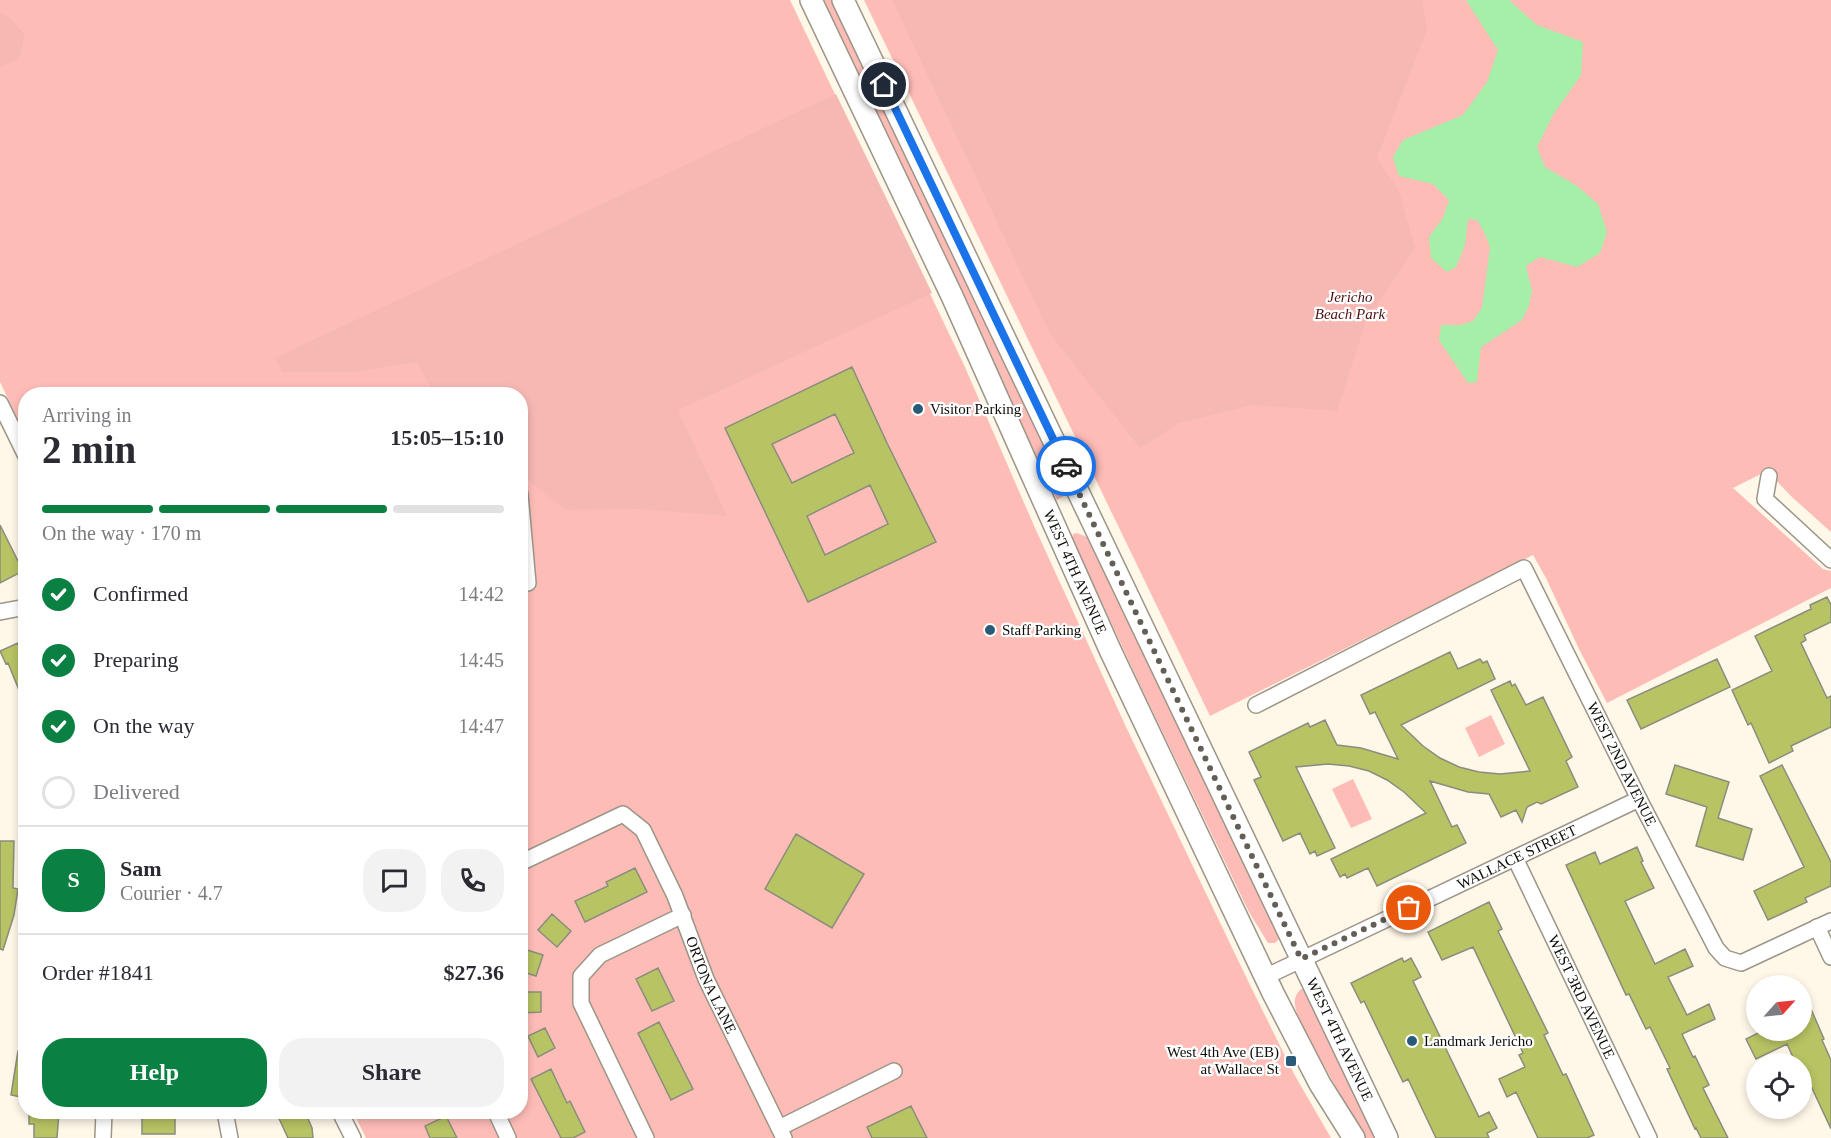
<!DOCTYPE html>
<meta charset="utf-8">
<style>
:root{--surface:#fff;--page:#f2f2f3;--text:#2b2b33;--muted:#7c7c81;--line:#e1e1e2;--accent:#0b8043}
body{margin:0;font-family:Georgia,serif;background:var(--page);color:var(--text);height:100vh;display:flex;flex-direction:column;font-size:22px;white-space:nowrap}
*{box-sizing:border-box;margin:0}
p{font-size:20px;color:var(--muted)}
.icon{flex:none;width:33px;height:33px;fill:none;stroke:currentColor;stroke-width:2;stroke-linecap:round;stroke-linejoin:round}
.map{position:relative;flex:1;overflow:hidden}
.drawer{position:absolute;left:18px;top:387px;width:510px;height:732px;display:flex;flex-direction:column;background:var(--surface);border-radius:24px;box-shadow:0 3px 9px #0003}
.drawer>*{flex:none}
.needle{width:39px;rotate:63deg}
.tools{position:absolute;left:1746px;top:975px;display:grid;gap:12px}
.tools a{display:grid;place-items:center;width:66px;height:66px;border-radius:50%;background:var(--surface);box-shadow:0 3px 9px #0003;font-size:30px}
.pin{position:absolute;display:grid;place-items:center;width:51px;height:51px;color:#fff;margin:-26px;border:3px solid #fff;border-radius:50%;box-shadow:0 2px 6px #0007}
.courier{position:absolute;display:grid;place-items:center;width:60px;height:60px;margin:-30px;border:4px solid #1a73e8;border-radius:50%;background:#fff;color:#222;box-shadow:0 2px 8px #0007}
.head em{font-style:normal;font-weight:600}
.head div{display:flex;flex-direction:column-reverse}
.head{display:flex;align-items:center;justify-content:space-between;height:102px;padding:0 24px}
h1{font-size:39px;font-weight:600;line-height:45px}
.bar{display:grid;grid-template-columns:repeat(4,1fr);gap:9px 6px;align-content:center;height:72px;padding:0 24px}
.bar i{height:8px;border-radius:4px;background:var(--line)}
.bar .current{background:var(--accent)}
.bar p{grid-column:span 4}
.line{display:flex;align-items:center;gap:15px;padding:0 24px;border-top:2px solid var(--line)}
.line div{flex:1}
.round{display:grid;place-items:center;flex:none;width:63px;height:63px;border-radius:24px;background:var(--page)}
ol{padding:0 24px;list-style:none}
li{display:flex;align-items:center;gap:18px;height:66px}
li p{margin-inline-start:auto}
li .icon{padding:6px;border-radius:50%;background:var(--accent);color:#fff;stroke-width:4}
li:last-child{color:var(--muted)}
li i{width:33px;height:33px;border:3px solid var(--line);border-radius:50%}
.cta{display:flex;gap:12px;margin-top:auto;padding:12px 24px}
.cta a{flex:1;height:69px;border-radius:24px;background:var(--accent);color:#fff;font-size:24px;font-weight:600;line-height:69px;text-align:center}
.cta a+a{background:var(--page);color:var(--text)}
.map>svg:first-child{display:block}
.green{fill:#febcb7}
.forest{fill:#f6b8b3}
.water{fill:#a5efa8}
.building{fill:#b8c363;stroke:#8a8d7e;stroke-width:1.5;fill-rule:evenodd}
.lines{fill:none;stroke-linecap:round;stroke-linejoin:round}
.minor-casing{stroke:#9c9688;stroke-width:18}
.secondary-casing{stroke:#9c9688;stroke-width:24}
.minor{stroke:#fff;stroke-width:15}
.secondary{stroke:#fff;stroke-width:21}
.done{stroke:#635f56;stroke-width:6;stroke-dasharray:0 10.8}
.route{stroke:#1a73e8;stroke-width:8}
.poi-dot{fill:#295b78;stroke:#fff;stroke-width:2}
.labels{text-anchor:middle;stroke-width:4.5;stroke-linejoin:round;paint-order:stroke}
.park-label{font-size:15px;font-style:italic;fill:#4d1011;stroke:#fff}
.poi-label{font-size:15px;fill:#0f0d08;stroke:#fff;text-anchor:start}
.street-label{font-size:15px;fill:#0f0d08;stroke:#fff}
</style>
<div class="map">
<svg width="1831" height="1138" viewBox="0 0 1831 1138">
<rect width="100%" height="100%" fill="#fff7e8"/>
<!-- green -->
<path class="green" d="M0,0H790L964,365L1035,528L1126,727L1250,985L1294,1074L1331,1138H366L353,1112H520V394H26L25,434L0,382Z
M823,0H836L1069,493L1057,500Z
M864,0H1831V532L1792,497L1767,471L1733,488L1823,569L1831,571V588L1607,703L1579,649L1546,578L1533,555L1210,716Z
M1077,533L1087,537L1093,542L1281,937L1275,943H1268L1249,912L1140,685L1072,538L1073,534Z
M1491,715L1505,744L1479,757L1465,728Z
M1353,779L1372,819L1351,828L1332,789Z
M1301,989H1305L1378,1138H1366C1348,1107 1329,1076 1312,1044C1306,1032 1297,1019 1295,1005C1294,998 1296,994 1301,989Z"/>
<!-- forest -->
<path class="forest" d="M892,0H1422L1427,30L1377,158L1399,191L1415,248L1366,321L1337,411L1252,405L1179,423L1140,448L1050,334Z
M0,13L10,18L25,35L19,59L0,67Z
M836,94L932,293L678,410L727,516L637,509L565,510L521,474L520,394H435L417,362L354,372H282L275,358Z"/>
<!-- water -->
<path class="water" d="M1466,0H1509L1537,25L1583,42L1581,75L1553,115L1537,147L1545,167L1577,186L1598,204L1607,232L1600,253L1577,267L1540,257L1526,266L1532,291L1529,305L1522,320L1481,347L1477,382L1468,383L1439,340L1441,325H1461L1473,321L1482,308L1490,247L1484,232L1477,220L1468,219L1465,245L1456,267L1447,272L1431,258L1429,237L1443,218L1449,200L1433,184L1399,176L1393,157L1403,140L1463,115L1487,82L1498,50Z"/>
<!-- building -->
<path class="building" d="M852,367L887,443L936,542L808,602L725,428ZM835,414L854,453L792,483L772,444ZM870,485L888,524L825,555L807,516Z
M0,525L23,571L0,583Z
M1827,597L1831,605V622L1804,635L1806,640L1801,643L1827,698L1831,696V727L1791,746L1793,751L1769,763L1751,723L1748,725L1732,690L1772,671L1755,636L1811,609L1810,605Z
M18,643L26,661L25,705L8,663L6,664L0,651Z
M1450,652L1458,669L1480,659L1483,663L1487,661L1495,679L1401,725L1423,746L1440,758L1459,767L1479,772L1500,774L1530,771L1491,690L1510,681L1512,686L1515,684L1526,705L1543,697L1572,757L1566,761L1578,787L1541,804L1537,802L1527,807L1522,822L1516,810L1501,817L1489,794L1468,792L1430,781L1452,827L1457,825L1466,843L1377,886L1368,868L1347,878L1345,874L1340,877L1331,859L1426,813L1404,792L1387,780L1369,771L1349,766L1328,764L1296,767L1335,848L1317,856L1315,851L1310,854L1300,833L1283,841L1254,780L1261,777L1249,752L1308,723L1310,727L1325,720L1337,745L1361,748L1398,759L1375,712L1370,714L1361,695Z
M1717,659L1730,687L1641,729L1627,700Z
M1675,765L1729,782L1718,818L1752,829L1743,860L1696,846L1707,807L1666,794Z
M1782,765L1831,862V886L1805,898L1807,902L1768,920L1754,891L1804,867L1760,776Z
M796,834L864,874L832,928L765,889Z
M0,841H14L13,888L18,889L14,915L3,950L0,949Z
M1637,847L1643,861L1641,862L1654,888L1625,901L1655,964L1685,949L1693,966L1668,977L1687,1015L1709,1004L1715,1019L1682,1034L1693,1057L1695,1056L1709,1085L1703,1088L1728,1138H1701L1696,1128L1695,1129L1667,1069L1670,1068L1650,1027L1646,1029L1629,994L1626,995L1566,865L1595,852L1600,864Z
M635,868L647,892L585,922L575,901L608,886L606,882Z
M1489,902L1502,929L1498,931L1548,1033L1544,1035L1563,1075L1566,1074L1594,1135L1587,1138H1538L1516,1092L1507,1097L1499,1079L1525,1067L1519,1055L1523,1053L1473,947L1442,960L1428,932Z
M552,914L571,931L557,947L538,930Z
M524,949L543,955L536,976L520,971V958Z
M1402,958L1404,962L1411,958L1421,977L1413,981L1479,1117L1489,1112L1497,1128L1487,1133L1489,1138H1436L1408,1079L1403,1082L1364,1001L1361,1003L1351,983Z
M658,968L674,1001L652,1011L636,979Z
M520,992H541V1012L520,1013Z
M1811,1009L1824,1039L1822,1040L1831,1060V1129L1810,1084L1807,1085L1802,1074V1064H1796L1787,1044L1756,1059L1746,1039L1764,1030H1802V1014Z
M659,1022L693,1089L671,1100L638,1033Z
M545,1028L555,1048L538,1057L528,1036Z
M18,1051H26V1098L11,1095Z
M551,1069L567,1103L570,1101L585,1132L573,1138H561L531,1079Z
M911,1106L927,1138H872L867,1127Z
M29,1112H59L57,1138H34V1124H29Z
M142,1112H175V1134H142Z
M276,1112H305L312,1128L313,1138H288Z
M446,1116L457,1138H430L425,1126Z"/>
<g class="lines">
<defs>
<g id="minor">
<path d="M0,403L26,456"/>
<path d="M1769,476L1765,499L1831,560"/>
<path d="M520,494L528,583"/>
<path d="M0,612L26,607"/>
<path id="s1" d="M1256,705L1524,568L1639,799L1716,948L1725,958L1741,963L1831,921"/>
<path id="s2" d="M1515,858L1649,1138"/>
<path id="s3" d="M520,863L623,814L643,830L675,896L706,979L784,1138"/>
<path d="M1817,927L1831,957"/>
<path id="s4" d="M1265,977L1639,799"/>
<path d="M225,1112L230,1138"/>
<path d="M340,1112L353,1138"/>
<path d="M496,1112L508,1138"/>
<path d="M779,1128L894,1071"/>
<path d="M103,1138L104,1112"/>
<path d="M646,1138L581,1003V976L600,955L683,915"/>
</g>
<g id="secondary">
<path id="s5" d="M811,0L952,296L1111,652L1273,993L1320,1084L1354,1138"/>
<path id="s6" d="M843,0L1387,1138"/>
</g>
</defs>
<!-- minor casing -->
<use href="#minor" class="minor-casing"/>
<!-- secondary casing -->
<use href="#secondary" class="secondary-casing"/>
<!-- minor -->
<use href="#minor" class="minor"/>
<!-- secondary -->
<use href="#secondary" class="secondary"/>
</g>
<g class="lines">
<!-- done -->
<path class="done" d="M1066,466L1301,959L1409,908"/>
<!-- route -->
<path class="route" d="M884,85L1066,466"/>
</g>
<!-- markers -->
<g class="poi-dot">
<circle cx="918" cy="409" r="6"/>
<circle cx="990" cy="630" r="6"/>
<circle cx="1412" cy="1041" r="6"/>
<rect x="1285" y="1055" width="12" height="12" rx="3"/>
</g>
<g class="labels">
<!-- park labels -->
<g class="park-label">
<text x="1350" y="302">Jericho<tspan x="1350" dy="17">Beach Park</tspan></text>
</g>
<!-- poi labels -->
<g class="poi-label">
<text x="930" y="414">Visitor Parking</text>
<text x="1002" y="635">Staff Parking</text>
<text x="1424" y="1046">Landmark Jericho</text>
<text x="1279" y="1057" text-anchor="end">West 4th Ave (EB)<tspan x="1279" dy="17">at Wallace St</tspan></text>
</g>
<!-- street labels -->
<g class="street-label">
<text dy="5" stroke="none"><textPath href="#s5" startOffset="630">WEST 4TH AVENUE</textPath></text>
<text dy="5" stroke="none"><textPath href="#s1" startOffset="520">WEST 2ND AVENUE</textPath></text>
<text dy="5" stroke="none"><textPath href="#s4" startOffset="279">WALLACE STREET</textPath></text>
<text dy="5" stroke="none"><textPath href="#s3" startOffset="309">ORTONA LANE</textPath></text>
<text dy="5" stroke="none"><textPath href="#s2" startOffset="154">WEST 3RD AVENUE</textPath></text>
<text dy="5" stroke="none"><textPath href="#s6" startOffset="1152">WEST 4TH AVENUE</textPath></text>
</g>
</g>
</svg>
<div class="tools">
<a><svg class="needle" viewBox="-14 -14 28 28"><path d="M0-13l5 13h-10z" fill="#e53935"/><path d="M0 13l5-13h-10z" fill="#7c7c81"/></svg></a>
<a><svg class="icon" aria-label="locate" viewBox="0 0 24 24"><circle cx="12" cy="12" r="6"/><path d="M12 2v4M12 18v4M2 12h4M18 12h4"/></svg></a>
</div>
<div class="pin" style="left:1409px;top:908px;background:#ea580c"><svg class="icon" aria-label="bag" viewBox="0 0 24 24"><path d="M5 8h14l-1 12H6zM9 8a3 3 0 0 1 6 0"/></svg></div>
<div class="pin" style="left:884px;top:85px;background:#1f2937"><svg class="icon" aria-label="home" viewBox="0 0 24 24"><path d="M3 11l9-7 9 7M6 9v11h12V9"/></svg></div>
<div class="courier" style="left:1066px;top:466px"><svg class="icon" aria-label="car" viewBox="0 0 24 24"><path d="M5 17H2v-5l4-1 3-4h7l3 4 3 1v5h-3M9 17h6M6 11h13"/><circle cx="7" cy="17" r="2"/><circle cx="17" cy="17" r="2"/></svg></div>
<section class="drawer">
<div class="head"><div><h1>2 min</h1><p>Arriving in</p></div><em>15:05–15:10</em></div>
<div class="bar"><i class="current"></i><i class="current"></i><i class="current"></i><i></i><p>On the way · 170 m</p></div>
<ol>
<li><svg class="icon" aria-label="check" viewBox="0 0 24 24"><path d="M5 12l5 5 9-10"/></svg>Confirmed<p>14:42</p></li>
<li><svg class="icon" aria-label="check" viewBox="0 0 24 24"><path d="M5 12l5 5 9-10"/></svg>Preparing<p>14:45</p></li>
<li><svg class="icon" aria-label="check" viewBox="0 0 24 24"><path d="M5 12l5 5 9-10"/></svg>On the way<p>14:47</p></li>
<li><i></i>Delivered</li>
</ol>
<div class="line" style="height:108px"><b class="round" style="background:var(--accent);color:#fff">S</b><div><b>Sam</b><p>Courier · 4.7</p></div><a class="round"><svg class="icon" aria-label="chat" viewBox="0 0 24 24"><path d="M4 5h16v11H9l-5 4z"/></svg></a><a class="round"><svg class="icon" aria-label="phone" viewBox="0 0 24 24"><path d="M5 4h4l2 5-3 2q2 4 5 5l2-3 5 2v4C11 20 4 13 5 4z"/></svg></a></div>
<div class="line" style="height:78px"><div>Order #1841</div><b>$27.36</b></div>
<div class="cta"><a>Help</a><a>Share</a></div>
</section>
</div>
